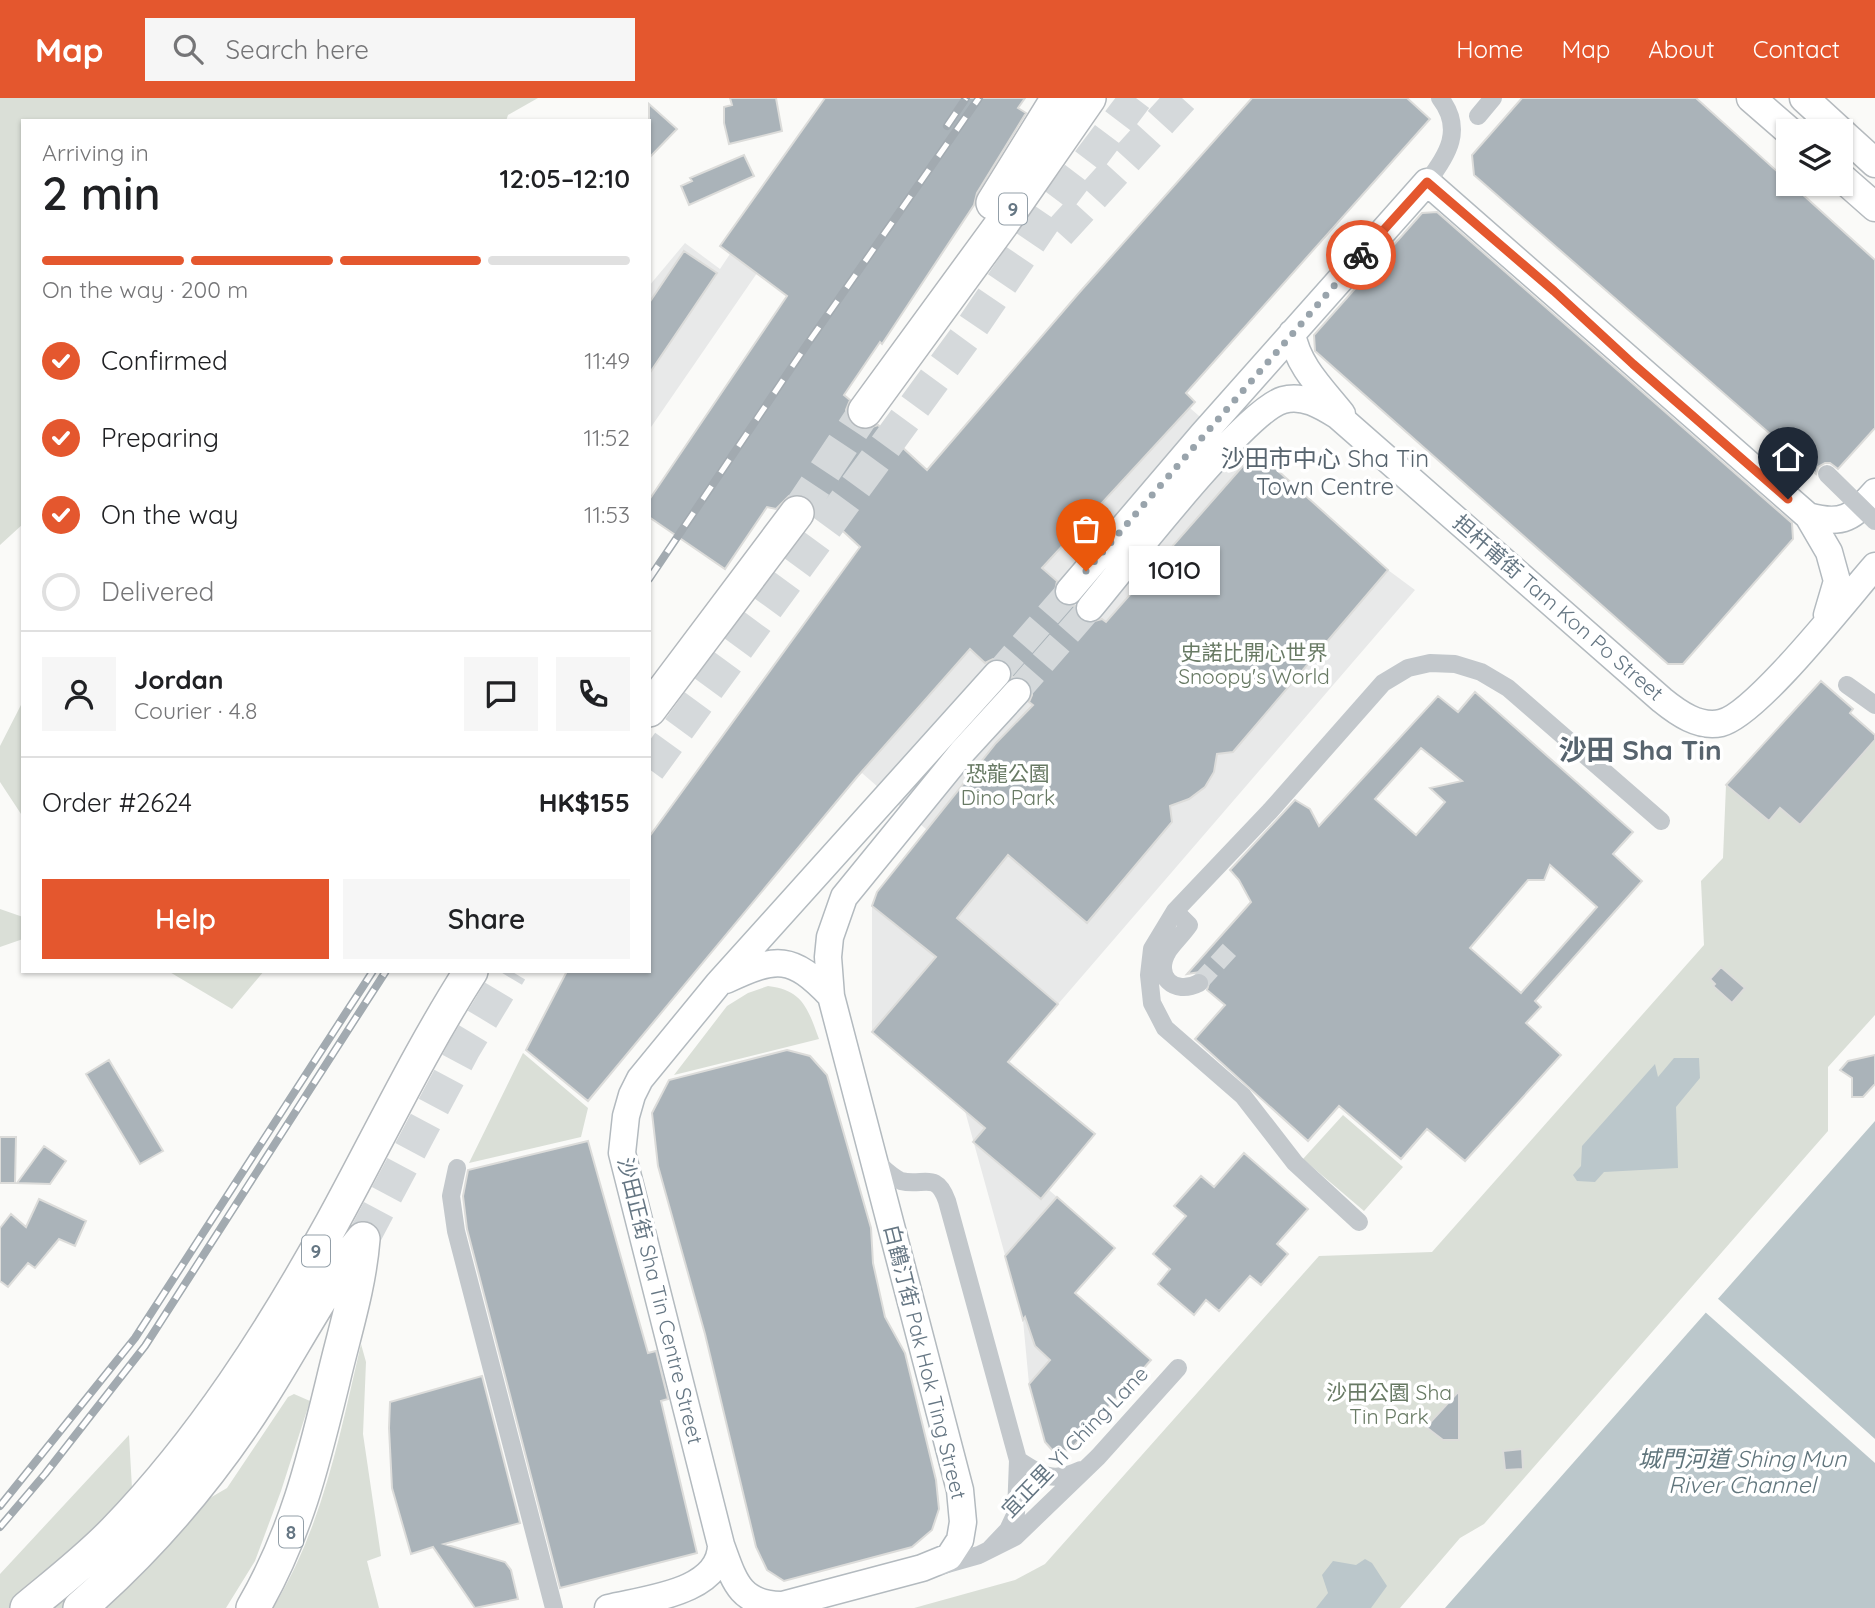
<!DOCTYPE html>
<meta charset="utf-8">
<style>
:root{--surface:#fff;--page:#f6f6f6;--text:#202124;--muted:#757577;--line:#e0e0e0;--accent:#e4572e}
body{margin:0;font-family:Quicksand,"Noto Sans TC",sans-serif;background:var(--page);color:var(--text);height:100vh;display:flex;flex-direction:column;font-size:26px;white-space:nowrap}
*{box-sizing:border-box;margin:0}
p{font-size:23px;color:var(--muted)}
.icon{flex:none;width:38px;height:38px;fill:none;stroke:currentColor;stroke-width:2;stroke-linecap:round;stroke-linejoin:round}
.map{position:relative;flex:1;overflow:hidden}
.drawer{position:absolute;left:21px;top:21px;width:630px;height:854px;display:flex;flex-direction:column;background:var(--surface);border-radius:0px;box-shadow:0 2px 5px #0004}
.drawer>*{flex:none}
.fabs{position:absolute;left:1776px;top:21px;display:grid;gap:14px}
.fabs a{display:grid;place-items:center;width:77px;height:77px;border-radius:0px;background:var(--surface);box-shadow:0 2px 5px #0004;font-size:35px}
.pin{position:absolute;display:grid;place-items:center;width:60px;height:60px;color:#fff;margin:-72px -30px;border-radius:50% 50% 50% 0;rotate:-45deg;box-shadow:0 0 7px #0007}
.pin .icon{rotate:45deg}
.courier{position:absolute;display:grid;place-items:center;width:70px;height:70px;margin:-35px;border:5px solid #e4572e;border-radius:50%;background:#fff;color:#222;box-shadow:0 2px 9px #0007}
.bubble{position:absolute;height:49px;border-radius:0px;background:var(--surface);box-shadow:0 2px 5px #0004;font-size:23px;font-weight:600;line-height:49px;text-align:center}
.headline em{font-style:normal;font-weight:600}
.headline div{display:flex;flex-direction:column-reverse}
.headline{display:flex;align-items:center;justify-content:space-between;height:119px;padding:0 21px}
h1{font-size:46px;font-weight:600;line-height:52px}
.bar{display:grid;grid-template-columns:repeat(4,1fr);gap:10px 7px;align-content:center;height:84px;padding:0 21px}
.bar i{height:9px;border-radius:5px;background:var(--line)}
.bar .selected{background:var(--accent)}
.bar p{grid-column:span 4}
.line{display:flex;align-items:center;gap:18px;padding:0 21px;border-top:2px solid var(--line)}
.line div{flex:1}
.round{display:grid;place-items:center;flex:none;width:74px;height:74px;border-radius:0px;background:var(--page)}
ol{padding:0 21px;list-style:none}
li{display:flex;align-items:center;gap:21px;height:77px}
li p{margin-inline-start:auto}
li .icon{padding:7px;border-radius:50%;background:var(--accent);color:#fff;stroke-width:4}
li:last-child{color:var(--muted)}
li i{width:38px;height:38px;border:4px solid var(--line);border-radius:50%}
.primary-button{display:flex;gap:14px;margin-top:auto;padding:14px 21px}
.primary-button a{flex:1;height:80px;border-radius:0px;background:var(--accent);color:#fff;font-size:28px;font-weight:600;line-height:80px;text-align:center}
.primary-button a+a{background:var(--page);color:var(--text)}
header{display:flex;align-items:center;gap:42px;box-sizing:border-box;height:98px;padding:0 35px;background:var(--accent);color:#fff}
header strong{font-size:33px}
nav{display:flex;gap:38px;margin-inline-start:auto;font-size:24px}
.search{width:490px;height:63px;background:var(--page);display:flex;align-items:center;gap:18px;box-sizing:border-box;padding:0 24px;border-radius:0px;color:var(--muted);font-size:26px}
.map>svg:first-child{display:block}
.built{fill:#e8e9e9}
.green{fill:#dadfd7}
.water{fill:#bbc7cb}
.pier{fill:#fafaf8}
.building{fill:#aab3b9;stroke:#dcdcda;stroke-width:2;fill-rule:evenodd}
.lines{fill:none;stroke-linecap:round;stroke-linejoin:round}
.street-tunnel{stroke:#d5d9db;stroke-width:18;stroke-dasharray:18 9;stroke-linecap:butt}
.secondary-tunnel{stroke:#d5d9db;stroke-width:26;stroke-dasharray:26 13;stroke-linecap:butt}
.highway-tunnel{stroke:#d5d9db;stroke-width:33;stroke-dasharray:33 17;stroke-linecap:butt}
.secondary-casing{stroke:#b3babf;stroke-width:29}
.primary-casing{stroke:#b5babe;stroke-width:31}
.highway-casing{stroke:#b4b9bd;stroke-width:36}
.street{stroke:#c3c8cc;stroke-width:18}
.secondary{stroke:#fff;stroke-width:26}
.primary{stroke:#fff;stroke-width:28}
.highway{stroke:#fff;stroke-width:33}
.rail-casing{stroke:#a2aab0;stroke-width:8}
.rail{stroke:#fff;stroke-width:5;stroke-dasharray:16;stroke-linecap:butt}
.street-bridge{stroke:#c3c8cc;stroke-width:18}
.done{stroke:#99a4ac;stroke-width:7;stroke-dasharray:0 12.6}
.route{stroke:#e4572e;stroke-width:9}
.labels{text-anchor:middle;stroke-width:7;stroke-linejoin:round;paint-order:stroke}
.shield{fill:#fff;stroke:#939fa8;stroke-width:2}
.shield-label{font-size:19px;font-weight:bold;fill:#657683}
.street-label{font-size:21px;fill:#657683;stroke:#fff}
.park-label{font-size:21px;fill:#687a64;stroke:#fff}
.water-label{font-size:23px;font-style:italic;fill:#60757c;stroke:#fff}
.quarter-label{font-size:24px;fill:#57646e;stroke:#fff}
.district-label{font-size:28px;font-weight:bold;fill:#57646e;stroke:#fff}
</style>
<header>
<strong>Map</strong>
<div class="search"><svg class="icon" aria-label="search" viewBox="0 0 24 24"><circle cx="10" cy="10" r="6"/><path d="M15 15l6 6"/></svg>Search here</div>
<nav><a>Home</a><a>Map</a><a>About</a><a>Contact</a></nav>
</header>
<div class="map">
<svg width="1875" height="1510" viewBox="0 0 1875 1510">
<rect width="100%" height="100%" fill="#fafaf8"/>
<!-- built -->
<path class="built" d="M834,0L797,117L649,332V188L685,145L720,171Z
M1078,196L1195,304L1190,310L1248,361L1256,353L1388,472L1415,492L1009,963L1095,1036L1049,1092L1115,1150L1075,1195L1151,1262L1073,1349L1062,1355L1053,1353L1045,1344L1029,1286L1023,1222L965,1013L872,934V808L877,794L927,732L862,675L857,679L758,588L897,407Z"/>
<!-- green -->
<path class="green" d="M0,0H538L508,17L506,23H23V426L0,447Z
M23,603V719L0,684V648Z
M1875,642V917L1828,969V1033L1484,1426L1460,1440L1400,1510H914L1015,1482L1045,1466L1319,1158L1432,1154L1704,847L1701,783L1723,760L1726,687L1769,723L1780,710Z
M0,811L23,819V841L0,849Z
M168,873H264L232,911Z
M768,888C803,892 808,911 819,941L674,977L727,908L748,895Z
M523,955L588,1010L581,1039L469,1065Z
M1343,1017L1403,1069L1364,1113L1303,1061Z
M361,1246L366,1264L363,1336L381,1458L367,1463L379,1510H273C322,1430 340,1337 361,1246Z
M294,1296L310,1303L281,1393L255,1463L226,1510H0V1476L129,1337L135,1444L227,1390L288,1299Z"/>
<!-- water -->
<path class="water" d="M1674,960H1699L1700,980L1676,1009L1678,1070L1604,1074L1595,1084L1577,1083L1573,1077L1581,1068L1582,1048L1655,966L1658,979Z
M1875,1023V1510H1445Z
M1365,1461L1372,1465L1387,1488L1371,1510H1316L1328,1495L1322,1477L1333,1463L1356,1467Z"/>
<!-- pier -->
<path class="pier" d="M1716,1199L1875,1341V1365L1704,1213Z"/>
<!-- building -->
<path class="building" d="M730,0H776L782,33L729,46L724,25V9L732,7Z
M825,0H1025L1018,10L1026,15L977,95L974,107L882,246L880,244L844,297L850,302L846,312L847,320L853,328L864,332L878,327L927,372L1078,196L1252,0H1407L1430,21L1186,295L1195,304L1042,470L1057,483L1054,498L1059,505L1075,508L1076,516L1087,525L1102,521L1106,524L1256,353L1388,472L1233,654L1217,656L1214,674L1205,689L1189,701L1170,708L1172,724L1087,825L1008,757L957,820L1058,906L1008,964L1095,1036L1041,1101L973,1044L985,1030L872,934L936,859L872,808L877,794L996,645L1033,607L1029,604L1032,597V589L1021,579H1012V571L1007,564L993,561L985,565L970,551L857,679L588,1003L526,952L567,873H649V739L860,449L831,422L816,419L814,407L809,400L800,396L789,398L776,411L767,409L725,471L649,419V402L787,198L720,148Z
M1522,0H1696L1875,162V330L1838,371L1830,365H1825L1818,369L1816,376L1474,77L1472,57Z
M649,6L677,31L649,60Z
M744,57L754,78L689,107L681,88L692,83L690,80Z
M1437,114L1792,425L1793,441L1683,566H1668L1315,253L1314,237L1422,115Z
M684,153L717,175L649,276V205Z
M1821,583L1853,611L1850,615L1875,637V642L1800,727L1780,710L1769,723L1726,687Z
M1475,594L1633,734L1613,756L1642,783L1535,903L1541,909L1526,925L1561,957L1465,1063L1427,1031L1401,1061L1339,1008L1308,1043L1195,941L1225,907L1207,892L1210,882L1206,876L1200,874L1187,876L1251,804L1239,782L1230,772L1295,702L1310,711L1319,728L1438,598L1458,614ZM1421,650L1462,683L1430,690L1445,704L1416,737L1375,701ZM1550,767L1597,809L1521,895L1470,850L1528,782H1544Z
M1721,869L1745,890L1732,905L1713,888L1715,886L1710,881Z
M787,952L810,958L827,977L871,1130L873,1165L885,1219L905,1255L936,1382L939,1411L932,1432L912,1449L784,1483L767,1472L756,1449L705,1236L658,1068L652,1015L669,982Z
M1875,957V986L1863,999H1852V980L1840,972L1848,963Z
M109,962L163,1053L140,1066L86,976Z
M0,1039H16L15,1085H0Z
M588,1043L648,1255L656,1253L668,1301L661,1303L697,1455L560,1490L467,1131L463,1098L468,1072Z
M44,1048L66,1063L50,1086L17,1085Z
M1244,1055L1308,1111L1277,1146L1288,1156L1261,1187L1250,1178L1219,1213L1206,1202L1194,1217L1158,1186L1170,1171L1153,1156L1186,1118L1174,1108L1201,1078L1214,1089Z
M1057,1099L1115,1150L1075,1195L1151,1262L1073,1349L1062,1355L1053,1353L1045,1344L1029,1286L1050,1262L1035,1248L1025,1219L1023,1222L1005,1158Z
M39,1101L86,1123L75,1148L59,1141L35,1170L28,1165L8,1189L0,1183V1130L11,1116L26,1129Z
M482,1278L520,1425L444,1446L505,1464L511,1472L518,1501L475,1510L433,1449L411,1456L392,1390L389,1330L390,1304Z
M1459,1293V1342H1443L1426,1329Z
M1522,1351L1523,1371L1505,1372L1503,1353Z"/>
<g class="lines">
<!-- street-tunnel -->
<path class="street-tunnel" d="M1199,885L1232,849"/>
<!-- secondary-tunnel -->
<path class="secondary-tunnel" d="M997,576L1069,493
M1017,594L1090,510"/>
<!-- highway-tunnel -->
<path class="highway-tunnel" d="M1059,135L1182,0
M797,415L865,313
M649,671L966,238L1053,110L1136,0
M363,1141L464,951L511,873"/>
<defs>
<path id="secondary" d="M1292,235C1297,267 1322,291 1342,316
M1808,418L1829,454L1837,483L1827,517
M1069,493L1203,336L1427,84L1808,418C1843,428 1853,419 1875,394
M1090,510C1122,472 1244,313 1283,302C1303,296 1322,308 1338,318L1662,602C1678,615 1699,630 1721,625C1756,617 1847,500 1875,468
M726,882C777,858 792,857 831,898
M721,1447C734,1482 739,1506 781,1507
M608,1510C644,1501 721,1495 721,1447L622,1055L626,1018L632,997L640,981L718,886L997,576
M771,1510L922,1470L949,1459L960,1442L963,1424L960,1392L831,898L828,859L830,839L844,799L963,653L1017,594"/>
<path id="primary" d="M1751,0L1789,33
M1804,0L1840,33
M1841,34L1875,65
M1841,79L1875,109"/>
<path id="highway" d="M993,105L1058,0
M865,313L1001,127L1089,0
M649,612L797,415
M27,1510C57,1485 88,1461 115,1433C202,1343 272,1234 332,1125C378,1041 419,954 471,873
M80,1510C149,1450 212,1376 261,1299C295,1246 323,1189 363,1141
M253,1510C296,1436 313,1365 333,1283C344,1235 359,1191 363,1141"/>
</defs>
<!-- secondary casing -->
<use href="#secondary" class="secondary-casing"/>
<!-- primary casing -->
<use href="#primary" class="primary-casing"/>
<!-- highway casing -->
<use href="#highway" class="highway-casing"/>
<!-- street -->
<path class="street" d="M1478,18L1493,0
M1427,84C1448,57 1464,31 1440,0
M1847,587L1875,607
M1175,813L1189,827C1183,836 1174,844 1168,853C1153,878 1174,898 1199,885
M874,1062C882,1069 891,1079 901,1083C923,1089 936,1072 947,1103L1018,1362L1016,1415L1008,1432L990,1451
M457,1070L451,1098L456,1133L554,1510
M1359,1124L1295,1065L1243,998L1165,930L1152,905L1149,877L1152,851L1175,813L1270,713L1383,585L1408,570L1430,565L1455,566L1481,574L1508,590L1661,723
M1018,1362C1042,1378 1053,1385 1081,1372
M940,1468L979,1457L1015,1439L1098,1359L1178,1270"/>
<!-- secondary -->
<use href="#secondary" class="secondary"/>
<!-- primary -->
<use href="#primary" class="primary"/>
<!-- highway -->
<use href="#highway" class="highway"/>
<defs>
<path id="rail" d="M947,28L966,0
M649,481L808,245L979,0
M0,1408L135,1240L373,873
M0,1429L45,1376L145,1248L386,873"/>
</defs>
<!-- rail casing -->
<use href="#rail" class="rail-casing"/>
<!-- rail -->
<use href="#rail" class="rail"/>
<!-- street-bridge -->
<path class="street-bridge" d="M1827,376L1875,423"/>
</g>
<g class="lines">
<!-- done -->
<path class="done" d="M1086,473L1361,157"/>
<!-- route -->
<path class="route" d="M1361,157L1427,84L1554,193L1633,266L1788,401"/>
</g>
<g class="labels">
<!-- shield labels -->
<g class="shield">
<rect x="999" y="95.5" width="28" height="31" rx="5"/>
<rect x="302" y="1137.5" width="28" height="31" rx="5"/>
<rect x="279" y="1418.5" width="24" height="31" rx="5"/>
</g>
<g class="shield-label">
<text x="1013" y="118">9</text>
<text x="316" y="1160">9</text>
<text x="291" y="1441">8</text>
</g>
<!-- street labels -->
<g class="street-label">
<text transform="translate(1558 510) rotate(41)" y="7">担杆莆街 Tam Kon Po Street</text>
<text transform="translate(660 1203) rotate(76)" y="7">沙田正街 Sha Tin Centre Street</text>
<text transform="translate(925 1264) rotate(76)" y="7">白鶴汀街 Pak Hok Ting Street</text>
<text transform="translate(1075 1344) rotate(-46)" y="7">宜正里 Yi Ching Lane</text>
</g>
<!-- park labels -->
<g class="park-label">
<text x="1254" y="562">史諾比開心世界<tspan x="1254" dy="24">Snoopy's World</tspan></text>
<text x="1008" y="683">恐龍公園<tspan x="1008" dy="24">Dino Park</tspan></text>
<text x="1389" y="1302">沙田公園 Sha<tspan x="1389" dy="24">Tin Park</tspan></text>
</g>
<!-- water labels -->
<g class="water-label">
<text x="1742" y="1369">城門河道 Shing Mun<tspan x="1742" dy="26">River Channel</tspan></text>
</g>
<!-- quarter labels -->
<g class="quarter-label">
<text x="1325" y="369">沙田市中心 Sha Tin<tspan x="1325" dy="28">Town Centre</tspan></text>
</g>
<!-- district labels -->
<g class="district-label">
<text x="1640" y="662">沙田 Sha Tin</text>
</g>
</g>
</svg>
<div class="fabs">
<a><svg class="icon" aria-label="layers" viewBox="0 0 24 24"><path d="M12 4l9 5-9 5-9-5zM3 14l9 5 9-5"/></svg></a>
</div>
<div class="pin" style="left:1086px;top:473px;background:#ea580c"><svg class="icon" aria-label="bag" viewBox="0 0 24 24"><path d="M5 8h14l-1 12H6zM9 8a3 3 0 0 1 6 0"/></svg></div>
<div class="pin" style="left:1788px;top:401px;background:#1f2937"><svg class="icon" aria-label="home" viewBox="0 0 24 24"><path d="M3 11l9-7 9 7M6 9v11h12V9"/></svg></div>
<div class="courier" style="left:1361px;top:157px"><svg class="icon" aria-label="bike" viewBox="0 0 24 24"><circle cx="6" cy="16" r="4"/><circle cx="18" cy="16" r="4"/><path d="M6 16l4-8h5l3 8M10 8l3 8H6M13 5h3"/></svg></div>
<div class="bubble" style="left:1129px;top:448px;width:91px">1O1O</div>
<section class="drawer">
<div class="headline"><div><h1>2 min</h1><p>Arriving in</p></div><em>12:05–12:10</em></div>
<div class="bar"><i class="selected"></i><i class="selected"></i><i class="selected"></i><i></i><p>On the way · 200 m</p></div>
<ol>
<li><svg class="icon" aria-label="check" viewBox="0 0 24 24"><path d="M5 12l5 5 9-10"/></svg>Confirmed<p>11:49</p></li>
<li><svg class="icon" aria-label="check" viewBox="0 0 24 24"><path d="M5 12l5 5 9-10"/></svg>Preparing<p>11:52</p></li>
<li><svg class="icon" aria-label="check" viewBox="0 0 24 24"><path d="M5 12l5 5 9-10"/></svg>On the way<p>11:53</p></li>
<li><i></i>Delivered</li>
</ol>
<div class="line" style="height:126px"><a class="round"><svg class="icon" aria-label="person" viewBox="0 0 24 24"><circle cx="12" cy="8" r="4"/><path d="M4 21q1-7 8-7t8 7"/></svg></a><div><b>Jordan</b><p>Courier · 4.8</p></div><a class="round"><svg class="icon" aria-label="chat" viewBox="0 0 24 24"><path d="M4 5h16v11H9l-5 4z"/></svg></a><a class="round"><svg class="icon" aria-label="phone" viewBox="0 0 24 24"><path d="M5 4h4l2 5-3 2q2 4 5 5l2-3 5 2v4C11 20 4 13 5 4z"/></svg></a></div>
<div class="line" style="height:91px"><div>Order #2624</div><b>HK$155</b></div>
<div class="primary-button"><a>Help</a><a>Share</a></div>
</section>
</div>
